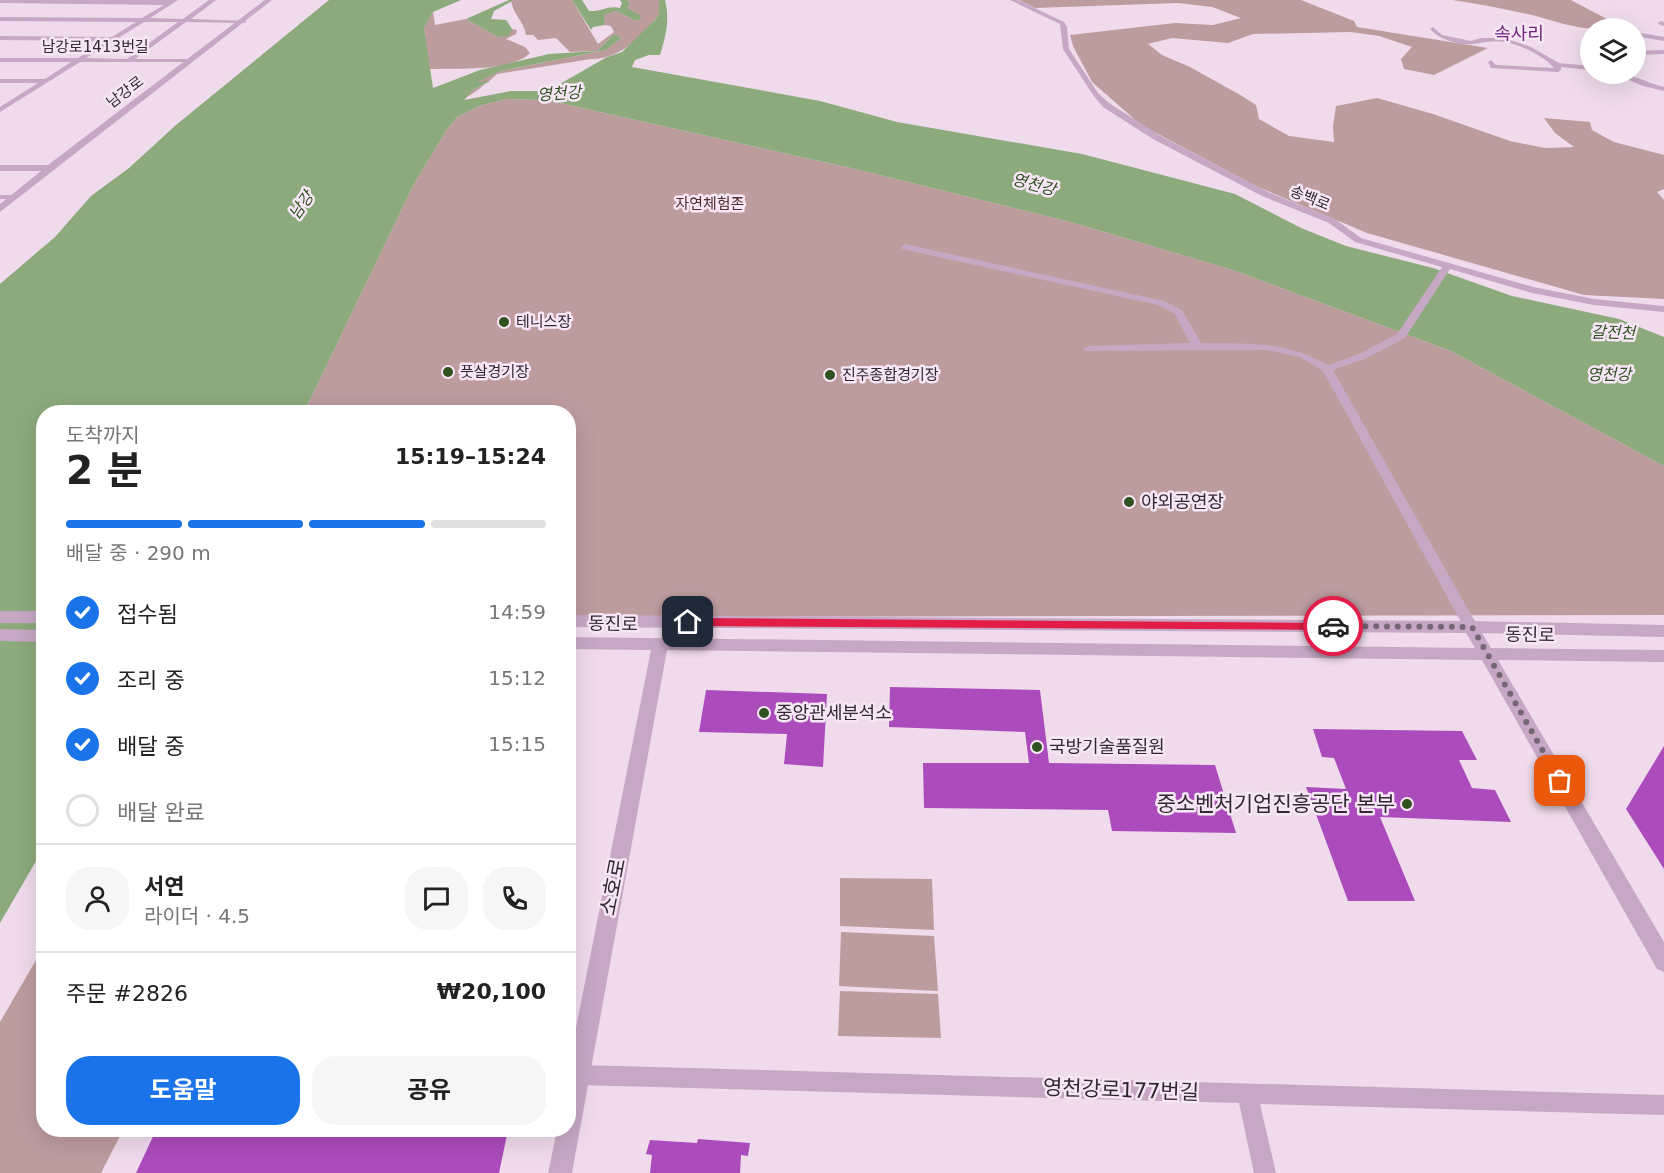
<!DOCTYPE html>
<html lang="ko">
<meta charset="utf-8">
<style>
:root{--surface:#fff;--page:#f6f6f6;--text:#222;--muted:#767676;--line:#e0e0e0;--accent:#1a73e8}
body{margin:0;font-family:"DejaVu Sans","Noto Sans KR",sans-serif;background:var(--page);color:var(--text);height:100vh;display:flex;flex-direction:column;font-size:22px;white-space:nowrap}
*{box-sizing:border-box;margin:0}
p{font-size:20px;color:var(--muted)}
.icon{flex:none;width:33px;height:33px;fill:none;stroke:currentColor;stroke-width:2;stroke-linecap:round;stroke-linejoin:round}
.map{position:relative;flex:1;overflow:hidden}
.sheet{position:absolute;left:36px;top:405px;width:540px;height:732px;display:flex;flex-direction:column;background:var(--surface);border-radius:24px;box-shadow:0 6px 24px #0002}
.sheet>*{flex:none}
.buttons{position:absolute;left:1580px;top:18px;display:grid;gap:12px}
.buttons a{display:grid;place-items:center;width:66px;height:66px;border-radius:50%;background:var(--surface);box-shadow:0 6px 24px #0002;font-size:30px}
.pin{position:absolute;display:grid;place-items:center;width:51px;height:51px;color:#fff;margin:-26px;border-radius:12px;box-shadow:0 3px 9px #0006}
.courier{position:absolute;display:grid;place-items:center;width:60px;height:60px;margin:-30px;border:4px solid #e11d48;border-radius:50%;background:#fff;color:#222;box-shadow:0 2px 8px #0007}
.head em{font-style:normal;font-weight:700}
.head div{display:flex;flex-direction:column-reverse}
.head{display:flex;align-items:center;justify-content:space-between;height:102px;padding:0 30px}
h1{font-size:39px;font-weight:700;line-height:45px}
.bar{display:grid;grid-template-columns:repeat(4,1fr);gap:9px 6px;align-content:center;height:72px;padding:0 30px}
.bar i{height:8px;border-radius:4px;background:var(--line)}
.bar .active{background:var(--accent)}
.bar p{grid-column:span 4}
.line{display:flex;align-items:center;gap:15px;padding:0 30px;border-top:2px solid var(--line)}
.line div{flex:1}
.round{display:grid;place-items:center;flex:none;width:63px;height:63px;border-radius:24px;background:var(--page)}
ol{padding:0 30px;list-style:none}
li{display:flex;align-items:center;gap:18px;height:66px}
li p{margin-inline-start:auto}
li .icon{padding:6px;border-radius:50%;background:var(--accent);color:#fff;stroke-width:4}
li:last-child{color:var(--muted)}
li i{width:33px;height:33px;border:3px solid var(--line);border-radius:50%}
.action{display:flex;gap:12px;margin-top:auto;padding:12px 30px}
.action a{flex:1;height:69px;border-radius:24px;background:var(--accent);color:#fff;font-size:24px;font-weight:700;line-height:69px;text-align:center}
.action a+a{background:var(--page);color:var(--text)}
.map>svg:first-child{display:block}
.green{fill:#bd9c9e}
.water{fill:#8caa7c}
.building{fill:#ac4cbc}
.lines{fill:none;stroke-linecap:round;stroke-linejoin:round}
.minor{fill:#c6a8c4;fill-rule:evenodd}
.tertiary{fill:#c6a8c4;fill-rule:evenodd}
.route{fill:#e11d48}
.done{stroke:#756674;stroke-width:6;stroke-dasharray:0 10.8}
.poi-dot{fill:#305120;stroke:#f7e6f5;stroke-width:2}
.labels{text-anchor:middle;stroke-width:5;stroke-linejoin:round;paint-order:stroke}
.far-street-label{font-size:15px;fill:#332734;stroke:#f7e6f5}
.far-park-label{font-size:15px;fill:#502d2e;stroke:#f7e6f5}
.far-poi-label{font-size:15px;fill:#332734;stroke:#f7e6f5;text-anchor:start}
.far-water-label{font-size:16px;font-style:italic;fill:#305120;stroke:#f7e6f5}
.far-quarter-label{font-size:18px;fill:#70277c;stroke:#f7e6f5}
.poi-label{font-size:18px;fill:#332734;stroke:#f7e6f5;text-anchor:start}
.street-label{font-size:18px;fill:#332734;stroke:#f7e6f5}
.near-poi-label{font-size:21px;fill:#332734;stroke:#f7e6f5;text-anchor:end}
.near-street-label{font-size:21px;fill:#332734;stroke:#f7e6f5}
</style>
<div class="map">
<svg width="1664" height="1173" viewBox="0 0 1664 1173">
<rect width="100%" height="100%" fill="#efdbec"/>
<!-- green -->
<path class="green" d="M514,0H572L598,44L614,32L611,26L605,25L603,15L616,11L636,21L640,20L627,8L630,4L628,0H659V14C645,36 617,60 591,59L497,74C486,84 476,92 462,100L473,90L489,82H475L501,71L606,50L622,38L614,34L597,51L570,52L556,38L538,40L533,35H526C524,21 514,16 511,1Z
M1019,0H1301L1354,21L1357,27L1488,48L1434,75L1404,69L1401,59L1412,47L1379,36L1351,32L1253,34L1228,43L1172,38L1148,44L1162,55L1190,67L1242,96L1256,105L1259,119L1289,136L1334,142L1333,126L1336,106L1377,98L1433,114L1510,141L1545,148L1574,147L1555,133L1544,118L1590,122L1592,130L1614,142L1664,155V189L1657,192L1664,200V299L1584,295L1367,233L1256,186L1141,125L1092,82L1073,46L1070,35L1175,23L1213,25L1241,18L1212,7L1178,3L1035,8Z
M1453,0H1571L1618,25C1589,34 1565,24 1536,16C1509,10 1481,4 1453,0Z
M433,12L435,25L466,19L498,37L506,20L512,29L517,30L516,34L506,39L525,47L530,53C512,72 455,68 428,69L424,28Z
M507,99L541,100L560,103L855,169L1067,221L1233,270L1451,351L1664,466V615L569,617L568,412H304L414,184L446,131L457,117L479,106Z
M840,878L932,879L934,930L840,926Z
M841,932L934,936L938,991L839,986Z
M43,948L44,1130H123L101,1173H0V1022Z
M840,991L938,994L941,1038L838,1036Z"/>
<!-- water -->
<path class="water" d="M329,0H461L433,12L424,28L433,88L480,70L549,54L597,51L614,34L622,38L606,50L501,71L477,82L490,81L473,90L464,100L511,91H575L572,86L558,85L607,57L622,52L655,20L659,14V0H665C670,21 666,35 660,55H649L635,60L632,67L820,101L897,122L1082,154L1235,194L1301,228L1346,246L1433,268L1512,296L1619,319L1664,337V466L1451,351L1233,270L1067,221L855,169L560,103L541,100L507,99L479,106L457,117L446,131L414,184L304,412H44L43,849L0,923V284L55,237L91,196L129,168L176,125Z
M509,0H514L494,11L491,19L506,20L512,29L508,36L498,37L466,19Z
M572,0H582L589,11C600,12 609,5 620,8L622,3L620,0H628L630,4L627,8L641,16L640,20L636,21L616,11L604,15L605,25L593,27L591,30Z"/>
<!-- building -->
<path class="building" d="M890,687L1040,690L1049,763L1215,765L1236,833L1112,831L1108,810L924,808L923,763H1029L1025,732L889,727Z
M706,690L827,694L823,767L784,764L787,734L699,732Z
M1313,729L1462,731L1477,760H1459L1472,788L1495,790L1511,822L1380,817L1415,901H1348L1306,787L1346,789L1334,758L1322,757Z
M1664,746V869L1626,809Z
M156,1130H508L499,1173H136Z
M698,1139L750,1143L748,1156L741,1155L740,1173H650L652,1155L646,1154L650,1140L697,1143Z"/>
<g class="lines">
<!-- minor -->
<path class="minor" d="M0,0H178L150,18L183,19L209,0H216L191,19L247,21L244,23L186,22L135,59H190L192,62H80L0,112V107L38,83H0V79H45L71,62H0V58H78L106,41L0,40V36L112,37L136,22L0,21V17L142,18L164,5L0,3ZM144,22H178L127,59L86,58Z
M1010,0H1018L1064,22L1067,27L1069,49L1098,93L1109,103L1159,135L1268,192L1335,219L1361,238L1533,287L1594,299L1664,306V312L1594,305L1532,293L1450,269L1405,338L1367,358L1333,370L1478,627L1476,631H1466L1323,371L1300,357L1267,350L1084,351L1083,349L1088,346L1190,343L1175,314L1158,305L902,249L901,247L905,244L1164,301L1182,310L1201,343C1249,344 1284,340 1328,365L1359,354L1397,334L1442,267L1355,242L1329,223L1262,196L1153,139L1103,107L1093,95L1063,49L1060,24Z
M1660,21L1664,22V26L1658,24Z
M1433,27L1442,35L1471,41L1481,38H1505L1531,47L1559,63L1590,66V70L1561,67V70L1558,72L1491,68L1488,62L1491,60L1496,65L1554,68C1544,56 1521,45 1505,42C1494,40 1483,43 1473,44C1459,46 1439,39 1430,29Z
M1635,32L1664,37V41L1635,36Z
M1590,34V38L1583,36L1584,35Z
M1664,50V54L1635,55V51Z
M1615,74C1630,72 1648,84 1664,87V91L1643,86Z
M0,195H15L19,197L15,199H0Z
M579,1065L1664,1095V1115L1260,1104L1276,1173H1254L1239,1103L579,1085L572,1082L569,1075L572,1068Z"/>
<!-- tertiary -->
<path class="tertiary" d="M265,0H272L0,212V204L41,171H0V165H48Z
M0,611H44V623H0Z
M568,615L1471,621L1664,625V637L1482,633L1491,648L1664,650V662L1498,660L1664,942V972L1657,969L1482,660L667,650L572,1173H548L557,1130H568V1068L651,650L568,649V637L1475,648L1466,633L568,627Z
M0,629L44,630V642L0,641Z"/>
</g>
<!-- route -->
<path class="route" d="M688,618L1333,623L1338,626L1333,630L688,626L683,622Z"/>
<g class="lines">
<!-- done -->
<path class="done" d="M1333,626L1472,627L1560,781"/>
</g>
<!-- markers -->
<g class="poi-dot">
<circle cx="504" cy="322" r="6"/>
<circle cx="448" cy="372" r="6"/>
<circle cx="830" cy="375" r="6"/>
<circle cx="1129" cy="502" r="6"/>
<circle cx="764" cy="713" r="6"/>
<circle cx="1037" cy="747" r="6"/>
<circle cx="1407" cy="804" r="6"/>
</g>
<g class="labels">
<!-- far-street labels -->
<g class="far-street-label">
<text x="95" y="52">남강로1413번길</text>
<text transform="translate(125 92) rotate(-37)" y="5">남강로</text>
<text transform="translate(1310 198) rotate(22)" y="5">송백로</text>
</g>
<!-- far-park labels -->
<g class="far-park-label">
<text x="710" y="209">자연체험존</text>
</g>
<!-- far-poi labels -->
<g class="far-poi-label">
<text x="516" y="327">테니스장</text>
<text x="460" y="377">풋살경기장</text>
<text x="842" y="380">진주종합경기장</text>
</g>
<!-- far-water labels -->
<g class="far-water-label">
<text transform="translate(559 93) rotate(-4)" y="6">영천강</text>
<text transform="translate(1034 184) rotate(15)" y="6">영천강</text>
<text transform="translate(301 205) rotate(-54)" y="6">남강</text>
<text transform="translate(1613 332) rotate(1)" y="6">갈전천</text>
<text x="1609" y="380">영천강</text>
</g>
<!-- far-quarter labels -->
<g class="far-quarter-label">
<text x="1519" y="40">속사리</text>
</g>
<!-- poi labels -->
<g class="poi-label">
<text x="1141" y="508">야외공연장</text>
<text x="776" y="719">중앙관세분석소</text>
<text x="1049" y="753">국방기술품질원</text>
</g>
<!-- street labels -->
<g class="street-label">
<text transform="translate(613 624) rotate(1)" y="6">동진로</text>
<text transform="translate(1530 635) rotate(1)" y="6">동진로</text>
</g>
<!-- near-poi labels -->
<g class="near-poi-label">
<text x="1395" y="811">중소벤처기업진흥공단 본부</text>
</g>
<!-- near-street labels -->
<g class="near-street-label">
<text transform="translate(613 887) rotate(-79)" y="7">소호로</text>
<text transform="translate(1121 1090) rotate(2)" y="7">영천강로177번길</text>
</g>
</g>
</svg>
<div class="buttons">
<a><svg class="icon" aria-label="layers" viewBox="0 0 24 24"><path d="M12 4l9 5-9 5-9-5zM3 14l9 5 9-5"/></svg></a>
</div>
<div class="pin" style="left:1560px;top:781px;background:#ea580c"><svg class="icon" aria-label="bag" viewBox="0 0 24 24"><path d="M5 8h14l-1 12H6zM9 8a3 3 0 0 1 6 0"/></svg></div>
<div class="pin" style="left:688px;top:622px;background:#1f2937"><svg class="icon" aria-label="home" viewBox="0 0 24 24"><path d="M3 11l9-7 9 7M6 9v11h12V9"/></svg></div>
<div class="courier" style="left:1333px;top:626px"><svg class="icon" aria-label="car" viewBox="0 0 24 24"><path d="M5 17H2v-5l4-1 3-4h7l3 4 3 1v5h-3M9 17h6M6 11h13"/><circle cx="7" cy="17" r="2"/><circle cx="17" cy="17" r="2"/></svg></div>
<section class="sheet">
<div class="head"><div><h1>2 분</h1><p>도착까지</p></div><em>15:19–15:24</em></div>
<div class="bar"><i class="active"></i><i class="active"></i><i class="active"></i><i></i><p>배달 중 · 290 m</p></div>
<ol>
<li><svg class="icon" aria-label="check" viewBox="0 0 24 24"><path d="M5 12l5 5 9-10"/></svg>접수됨<p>14:59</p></li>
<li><svg class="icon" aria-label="check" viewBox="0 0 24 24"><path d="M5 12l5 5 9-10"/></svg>조리 중<p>15:12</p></li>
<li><svg class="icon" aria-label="check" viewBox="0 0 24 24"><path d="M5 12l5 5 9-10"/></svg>배달 중<p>15:15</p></li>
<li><i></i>배달 완료</li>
</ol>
<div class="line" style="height:108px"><a class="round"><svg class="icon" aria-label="person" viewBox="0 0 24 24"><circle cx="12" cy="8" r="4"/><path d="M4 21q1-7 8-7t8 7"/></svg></a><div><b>서연</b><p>라이더 · 4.5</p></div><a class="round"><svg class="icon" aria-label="chat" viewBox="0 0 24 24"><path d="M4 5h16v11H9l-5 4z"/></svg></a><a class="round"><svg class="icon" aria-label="phone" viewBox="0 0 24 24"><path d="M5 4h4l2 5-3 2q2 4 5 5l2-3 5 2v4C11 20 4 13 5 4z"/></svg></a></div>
<div class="line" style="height:78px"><div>주문 #2826</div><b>₩20,100</b></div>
<div class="action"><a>도움말</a><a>공유</a></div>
</section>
</div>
